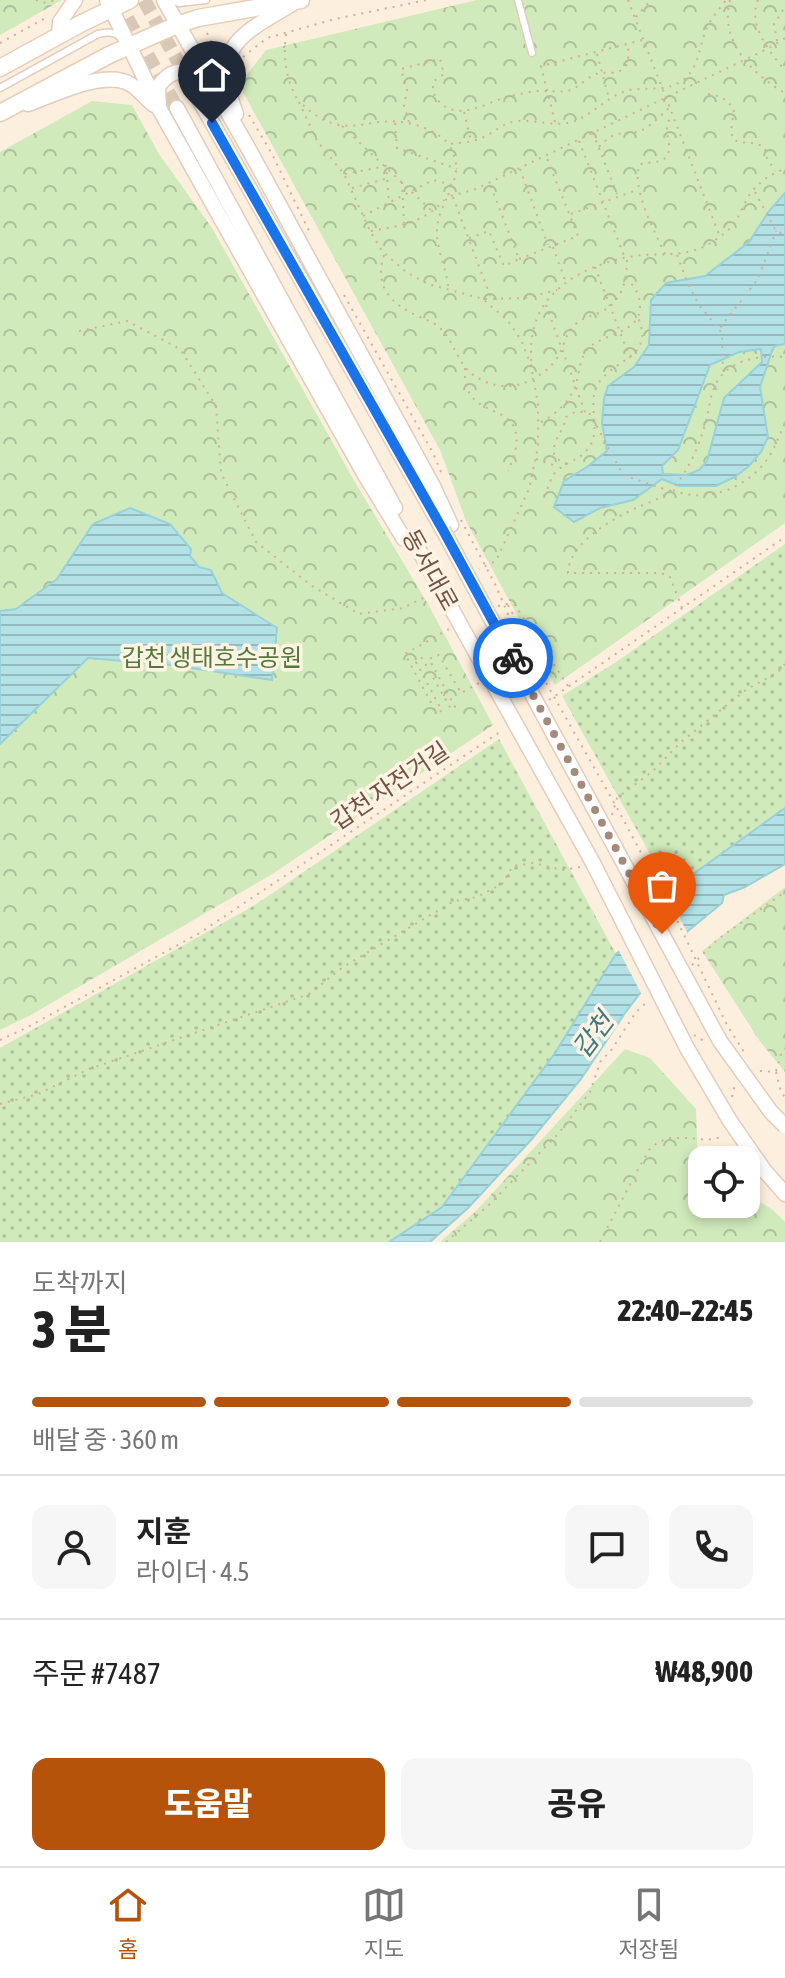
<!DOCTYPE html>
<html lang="ko">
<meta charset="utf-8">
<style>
:root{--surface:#fff;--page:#f6f6f6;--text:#222;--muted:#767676;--line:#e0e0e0;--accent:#b45309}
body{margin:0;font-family:"Asap Condensed","Noto Sans KR",sans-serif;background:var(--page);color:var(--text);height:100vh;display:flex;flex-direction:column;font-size:30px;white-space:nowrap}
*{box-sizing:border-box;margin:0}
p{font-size:26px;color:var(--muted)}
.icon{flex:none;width:44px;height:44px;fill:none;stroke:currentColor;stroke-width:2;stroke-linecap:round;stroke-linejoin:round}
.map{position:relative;height:1242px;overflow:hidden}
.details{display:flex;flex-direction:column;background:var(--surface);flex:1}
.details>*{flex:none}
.fabs{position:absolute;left:688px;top:1146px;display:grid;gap:16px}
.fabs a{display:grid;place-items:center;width:72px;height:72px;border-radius:16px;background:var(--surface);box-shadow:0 4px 12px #0003;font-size:40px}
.pin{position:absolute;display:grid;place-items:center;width:68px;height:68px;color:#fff;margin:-82px -34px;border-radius:50% 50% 50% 0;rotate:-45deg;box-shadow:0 0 8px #0007}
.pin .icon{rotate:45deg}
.courier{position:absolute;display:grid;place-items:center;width:80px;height:80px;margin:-40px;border:6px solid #1a73e8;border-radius:50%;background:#fff;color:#222;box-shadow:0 2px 10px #0007}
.head em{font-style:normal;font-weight:800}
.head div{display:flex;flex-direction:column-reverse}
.head{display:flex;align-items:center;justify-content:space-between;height:136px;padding:0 32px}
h1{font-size:52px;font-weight:800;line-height:60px}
.bar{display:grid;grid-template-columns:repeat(4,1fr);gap:12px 8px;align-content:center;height:96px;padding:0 32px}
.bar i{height:10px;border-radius:6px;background:var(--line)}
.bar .active{background:var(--accent)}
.bar p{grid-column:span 4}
.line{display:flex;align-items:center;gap:20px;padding:0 32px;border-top:2px solid var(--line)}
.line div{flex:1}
.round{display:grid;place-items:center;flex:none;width:84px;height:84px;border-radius:16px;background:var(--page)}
.action{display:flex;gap:16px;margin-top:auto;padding:16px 32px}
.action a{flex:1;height:92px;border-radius:16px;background:var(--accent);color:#fff;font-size:32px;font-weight:800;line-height:92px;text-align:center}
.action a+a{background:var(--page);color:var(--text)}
.dock{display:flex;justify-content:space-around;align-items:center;height:112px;border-top:2px solid var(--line);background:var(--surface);font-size:22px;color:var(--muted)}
.dock a{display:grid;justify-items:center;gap:4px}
.dock .active{color:var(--accent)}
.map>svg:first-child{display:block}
.grass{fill:url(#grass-dots)}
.forest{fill:url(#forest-crowns)}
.water{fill:url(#water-rules);stroke:#98d2d8;stroke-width:2;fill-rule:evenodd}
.pier{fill:#fdefdd}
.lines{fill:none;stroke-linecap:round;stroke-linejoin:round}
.tertiary-tunnel{stroke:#dac8b7;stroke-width:14;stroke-dasharray:14 7;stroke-linecap:butt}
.service-casing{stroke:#e2ccbd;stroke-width:9}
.tertiary-casing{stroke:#e2ccbd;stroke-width:17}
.secondary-casing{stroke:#e8cdb9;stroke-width:19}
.path{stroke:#d7ad98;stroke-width:2;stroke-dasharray:2 6;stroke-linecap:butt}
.service{stroke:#fff;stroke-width:6}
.tertiary{stroke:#fff;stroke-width:14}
.secondary{stroke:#fff;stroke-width:16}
.tertiary-bridge-casing{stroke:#e2ccbd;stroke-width:17;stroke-linecap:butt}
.path-bridge{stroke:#d7ad98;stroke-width:2;stroke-dasharray:2 6;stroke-linecap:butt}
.tertiary-bridge{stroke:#fff;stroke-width:14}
.done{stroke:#a38a7b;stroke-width:8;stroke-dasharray:0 14.4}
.route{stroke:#1a73e8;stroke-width:10}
.labels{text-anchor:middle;stroke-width:7;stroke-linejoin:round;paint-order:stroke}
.street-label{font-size:24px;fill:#735346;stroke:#fff3e4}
.park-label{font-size:24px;fill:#53793d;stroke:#fff3e4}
.water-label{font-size:26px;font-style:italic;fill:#3c7980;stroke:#fff3e4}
</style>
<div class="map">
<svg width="785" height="1242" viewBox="0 0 785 1242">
<defs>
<pattern id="grass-dots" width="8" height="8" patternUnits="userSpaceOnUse" patternTransform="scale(2)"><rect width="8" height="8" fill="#d1eabc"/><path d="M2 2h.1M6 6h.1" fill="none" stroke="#aec09b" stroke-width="1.8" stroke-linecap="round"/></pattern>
<pattern id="forest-crowns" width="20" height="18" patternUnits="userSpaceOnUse" patternTransform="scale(2)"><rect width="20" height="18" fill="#d1eabc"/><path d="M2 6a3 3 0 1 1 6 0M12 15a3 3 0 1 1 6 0" fill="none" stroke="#aec09b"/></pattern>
<pattern id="water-rules" width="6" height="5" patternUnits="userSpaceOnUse" patternTransform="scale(2)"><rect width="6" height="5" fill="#b2e1e6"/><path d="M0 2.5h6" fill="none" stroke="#95b9bc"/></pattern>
</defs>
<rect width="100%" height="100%" fill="#fdefdd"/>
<!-- grass -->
<path class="grass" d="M785,544V808L670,890L562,696L616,662Z
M499,739L616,954L555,1053L442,1207L389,1242H0V1048L255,905Z"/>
<!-- forest -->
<path class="forest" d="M0,0H62L0,35Z
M477,0H785V523L555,685L466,521L440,450L239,85L266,50Z
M92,101L132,105L159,154L212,228L352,477L428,604L493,725L274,873L29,1016L0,1030V152Z
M785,887V1072L759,1040L702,951Z
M625,1049L650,1058L696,1109L698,1164L702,1166V1204H746V1193L773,1210L785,1222V1242H440L476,1211Z"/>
<!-- water -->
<path class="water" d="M785,193V344L775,346L772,351L760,387L768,437L761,452L749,466L735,477L716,486H679L662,479L633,500L600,508L574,522L554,507L564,481L587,467L607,451L602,423L604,399L608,386L634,367L649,345L651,300L666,283L705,276L749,242L769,211ZM761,349L762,362L724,398L707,461L699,470L687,475L663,474L662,466L678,450L710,365L739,352Z
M130,508L170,524L191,549L190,556L199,567L211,570L222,593L277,628L272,680L171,665L88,658L0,744V611L16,609L57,579L93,524Z
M785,808V864L745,887L724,895L722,903L688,931L625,1013L581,1079L531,1140L468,1208L430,1242H389L442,1207L555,1053L616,954L657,922L667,893Z"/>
<!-- pier -->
<path class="pier" d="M665,889L689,936L643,997L617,947L654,920Z"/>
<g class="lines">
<!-- tertiary-tunnel -->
<path class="tertiary-tunnel" d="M117,0L177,108
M144,0L197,96"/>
<defs>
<path id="service" d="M172,0L179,3L206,0
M518,0L532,53
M0,88L98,34C107,32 114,31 121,38"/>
<path id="tertiary" d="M107,0L160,110L365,475L404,539L416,545
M164,0L252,155L433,486L451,525
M59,36L60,22L75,0
M197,96L443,530
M28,104C53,95 105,69 130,84C139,89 146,99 154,105
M159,106C159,100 157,91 159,86C160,83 166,78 168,76C183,66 196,75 208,85
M177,108L395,508
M236,114C211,46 239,36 292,4
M764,1170L785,1194"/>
<path id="secondary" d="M0,68L82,23L130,0
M0,113L109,55L177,25L198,18L301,0"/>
</defs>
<!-- service casing -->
<use href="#service" class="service-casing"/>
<!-- tertiary casing -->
<use href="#tertiary" class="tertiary-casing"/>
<!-- secondary casing -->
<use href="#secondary" class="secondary-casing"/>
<!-- path -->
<path class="path" d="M36,0L46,3L55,0
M628,0L720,237
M730,0C719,41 752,74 785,93
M758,0C747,24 770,53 785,70
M636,17L651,0
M207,33L212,43
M286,34C283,59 286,79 298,101
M777,41L774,24L785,7
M0,43L47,17
M204,44H213L221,48
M597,54L609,98
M243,57L267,38L335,19L427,0
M708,94C721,96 727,99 734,110L731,131L733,139C744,146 751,139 765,148L767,158L775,171
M299,102L317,141L344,174L370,231L382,251L406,272L428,284L483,299L508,321L521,340L531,365L538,404V447L529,489L496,561L479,569
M303,105C312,113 322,121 335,124C349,128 364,124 379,122C404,119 431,126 449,144C460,143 474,142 484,137C496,131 503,123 517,121C537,119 557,129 577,120C596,112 610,94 630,90C649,87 667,92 683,80C699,68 699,47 706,30C710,20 719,9 726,0
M464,112L471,141
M249,115L272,154L310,233
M409,122L404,106L407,90L401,69L440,59L444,74L434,81C432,89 433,93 437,99C455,123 484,104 506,97C514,95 522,94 530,92C543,89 555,93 567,91C580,88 588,75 600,73C608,72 617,75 624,68C630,61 628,53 628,44
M555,122L541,66L642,40
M395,123L397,148L457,169
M342,126L433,212
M593,133L617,194
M579,141L625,258
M599,147C618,126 623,138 642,130C652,125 661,115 669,108
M520,169L548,245
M345,174L386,166L389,203
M402,182L404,223
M352,188L385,179
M755,192L776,231L785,235
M448,195C457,177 460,164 449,145
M453,197L491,298
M571,214L637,190
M363,216L433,180L452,185
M371,231C399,226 424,223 444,200
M469,238L489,231L504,266L519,259L490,184
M553,247L566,283
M665,254C655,232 630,186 640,164L661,161L667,157C674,140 660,132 672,115
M384,255C374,285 390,304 418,316C426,320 432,321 439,327C452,339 455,355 466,368C479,383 502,390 521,384C535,380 552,368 559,355C565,343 566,332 577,323C583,318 591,316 599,313C622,303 627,281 627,258
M677,255L688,284L699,305L719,329L758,279L776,231
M519,259L578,236L546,156
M595,267L630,358
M448,286C446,265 433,243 438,222C439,214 444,205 447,197L476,189L769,48L785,38
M344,295L433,453L441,472
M485,299L525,298L557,290
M546,305L586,415L593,413
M720,330L722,336L723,371
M79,331L127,321L180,349L216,406L221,473L256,542L312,586L359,614L403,608L427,596
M531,361C531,348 531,337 535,324C548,281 601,259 643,255C665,254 688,256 709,244C717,239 726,233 733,225C739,217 742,208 747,199C755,184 770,174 785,169
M465,368C461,425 523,397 516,447C515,455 511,464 508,471
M593,419L623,475L670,491
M541,422C557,414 572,399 577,381C579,371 580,360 586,351C599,333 641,335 640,306C640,295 635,287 627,279
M536,459L559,467
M567,464C539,454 563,436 566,417L575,412H584
M673,490C706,505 749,487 768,458C775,448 779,435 785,424
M544,496C549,488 550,476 558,470C571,459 581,461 591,444C600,429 587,402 598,384C615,357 655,359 638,317
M508,605L541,664L537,668
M498,606L507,604L515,605L568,686
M682,608L670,577L661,573H568C568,544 612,519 636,508C649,502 664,498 674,487C690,468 699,446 706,421C709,411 709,401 713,391C723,360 757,355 785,357
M449,629L405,654L436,712L442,711L416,662L422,658L451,709L455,707L429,659L439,655L461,693L479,683
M549,700L785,537
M612,815L617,798L653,771L681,742L747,689L777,673L785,664
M692,965L718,939L785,892
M694,1035L706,1042
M0,1040L26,1028L198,934L503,730
M760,1071L776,1072L781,1092L785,1097
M776,1071L782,1051L785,1048
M732,1097L735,1084
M0,1104L38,1094L89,1069L309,994L343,967L454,901L477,897L502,884L513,866L533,863L563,870L580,867
M446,1242L490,1204L559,1133L590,1092L601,1060L610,1052L636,1012L647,1002
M600,1242L636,1173L649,1150L657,1143L668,1138H691L706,1140L723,1137"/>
<!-- service -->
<use href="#service" class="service"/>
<!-- tertiary -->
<use href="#tertiary" class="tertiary"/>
<!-- secondary -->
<use href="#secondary" class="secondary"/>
<defs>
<path id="tertiary-bridge" d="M443,530L720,1041L771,1112L785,1126
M416,545L593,863L687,1048L730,1121L764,1170"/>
</defs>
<!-- tertiary-bridge casing -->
<use href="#tertiary-bridge" class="tertiary-bridge-casing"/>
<!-- path-bridge -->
<path class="path-bridge" d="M461,520L495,584L511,621L617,808L674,914L727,1025L744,1052"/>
<!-- tertiary-bridge -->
<use href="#tertiary-bridge" class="tertiary-bridge"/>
</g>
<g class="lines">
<!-- done -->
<path class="done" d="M513,658L662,934"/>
<!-- route -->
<path class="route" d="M212,123L443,530L513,658"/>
</g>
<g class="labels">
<!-- street labels -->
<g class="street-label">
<text transform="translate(430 570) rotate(61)" y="8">동서대로</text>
<text transform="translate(390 786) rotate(-34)" y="8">갑천 자전거길</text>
</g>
<!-- park labels -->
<g class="park-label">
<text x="212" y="666">갑천 생태호수공원</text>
</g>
<!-- water labels -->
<g class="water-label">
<text transform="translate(593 1035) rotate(-53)" y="9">갑천</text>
</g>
</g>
</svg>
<div class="fabs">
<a><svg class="icon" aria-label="locate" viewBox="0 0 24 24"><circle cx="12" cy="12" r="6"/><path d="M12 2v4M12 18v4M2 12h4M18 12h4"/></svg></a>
</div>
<div class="pin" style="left:662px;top:934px;background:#ea580c"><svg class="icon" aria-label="bag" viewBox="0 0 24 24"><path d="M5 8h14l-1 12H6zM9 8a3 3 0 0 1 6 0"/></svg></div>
<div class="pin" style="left:212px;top:123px;background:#1f2937"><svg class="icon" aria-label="home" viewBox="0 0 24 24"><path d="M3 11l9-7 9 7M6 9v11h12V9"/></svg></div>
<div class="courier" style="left:513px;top:658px"><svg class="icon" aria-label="bike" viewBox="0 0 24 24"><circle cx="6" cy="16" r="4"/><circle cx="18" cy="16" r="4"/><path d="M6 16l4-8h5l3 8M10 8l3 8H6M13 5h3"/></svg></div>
</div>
<section class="details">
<div class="head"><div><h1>3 분</h1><p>도착까지</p></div><em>22:40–22:45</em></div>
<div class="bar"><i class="active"></i><i class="active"></i><i class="active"></i><i></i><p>배달 중 · 360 m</p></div>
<div class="line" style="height:144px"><a class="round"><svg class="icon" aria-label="person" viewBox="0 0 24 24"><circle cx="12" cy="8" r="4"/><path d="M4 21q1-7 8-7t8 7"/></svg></a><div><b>지훈</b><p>라이더 · 4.5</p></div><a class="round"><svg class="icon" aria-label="chat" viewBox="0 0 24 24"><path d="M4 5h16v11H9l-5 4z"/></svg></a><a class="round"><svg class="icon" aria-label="phone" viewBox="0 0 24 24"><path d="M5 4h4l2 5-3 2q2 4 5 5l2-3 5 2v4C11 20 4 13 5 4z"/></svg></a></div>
<div class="line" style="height:104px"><div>주문 #7487</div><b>₩48,900</b></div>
<div class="action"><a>도움말</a><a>공유</a></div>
</section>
<nav class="dock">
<a class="active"><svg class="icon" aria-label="home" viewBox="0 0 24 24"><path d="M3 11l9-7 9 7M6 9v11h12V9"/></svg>홈</a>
<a><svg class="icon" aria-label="map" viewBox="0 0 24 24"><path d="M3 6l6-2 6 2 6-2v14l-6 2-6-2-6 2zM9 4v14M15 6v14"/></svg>지도</a>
<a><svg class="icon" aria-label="saved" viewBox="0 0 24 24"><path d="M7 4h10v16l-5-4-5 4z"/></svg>저장됨</a>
</nav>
